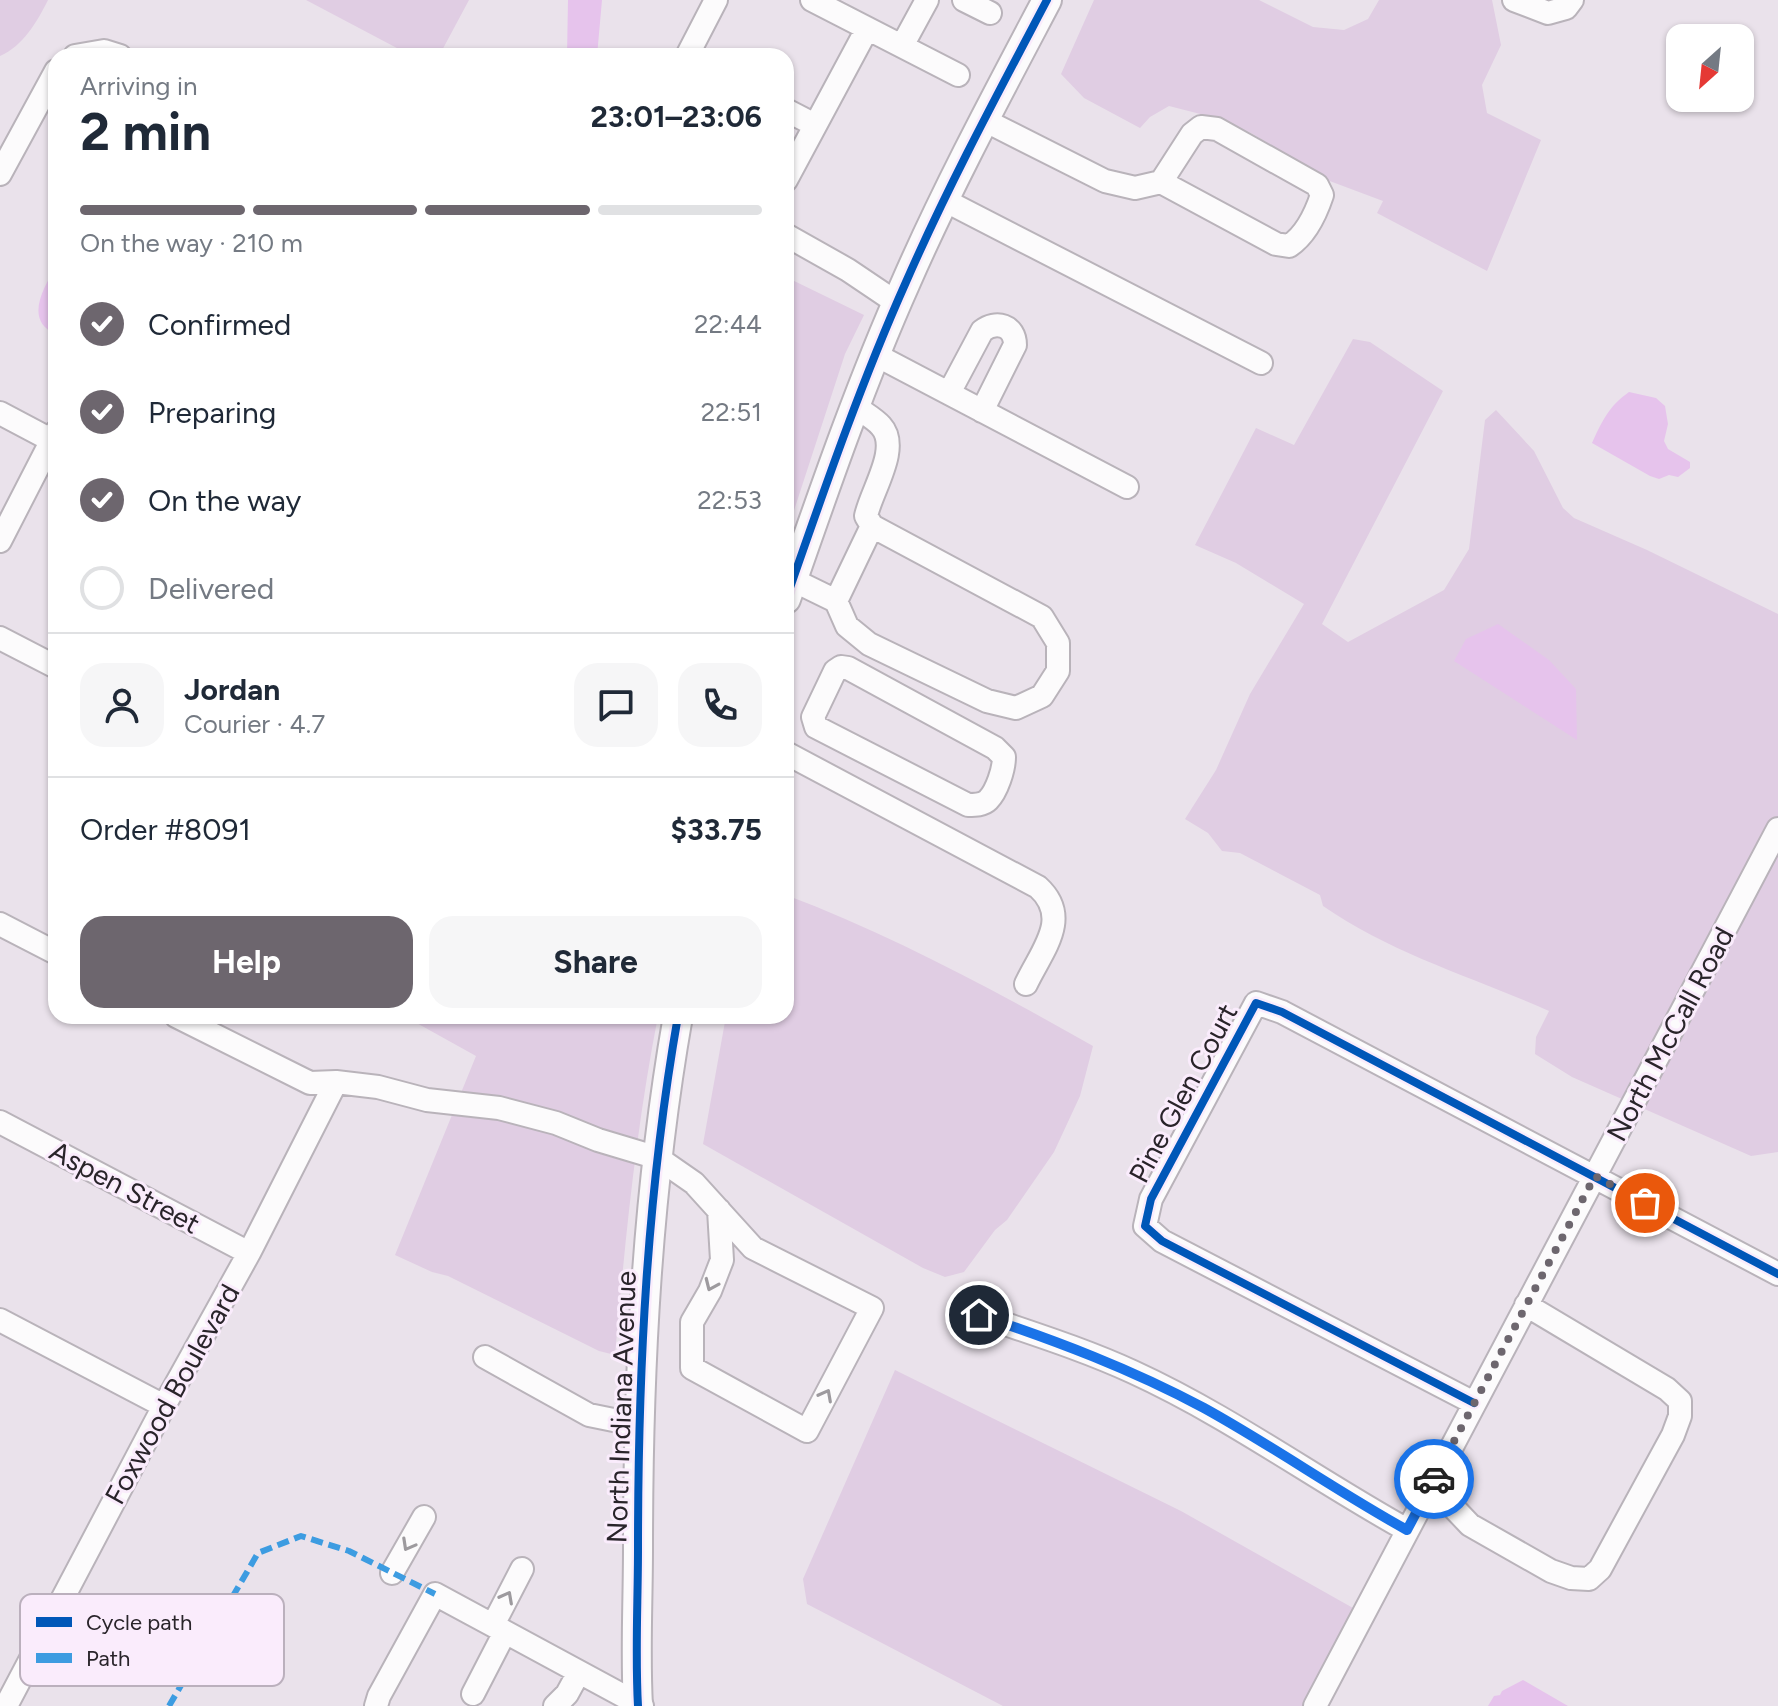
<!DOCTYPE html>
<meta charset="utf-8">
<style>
:root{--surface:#fff;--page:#f6f6f7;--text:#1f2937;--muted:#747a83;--line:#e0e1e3;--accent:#6d666e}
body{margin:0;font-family:Figtree,sans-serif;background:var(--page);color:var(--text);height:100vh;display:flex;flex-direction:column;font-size:30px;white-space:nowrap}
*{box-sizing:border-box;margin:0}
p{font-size:26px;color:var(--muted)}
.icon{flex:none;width:44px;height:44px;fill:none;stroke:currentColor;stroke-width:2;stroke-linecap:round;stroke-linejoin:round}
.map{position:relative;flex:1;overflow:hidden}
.panel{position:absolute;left:48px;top:48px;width:746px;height:976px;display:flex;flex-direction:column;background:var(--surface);border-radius:24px;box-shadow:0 2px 6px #0004}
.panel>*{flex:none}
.needle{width:52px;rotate:207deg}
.buttons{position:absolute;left:1666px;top:24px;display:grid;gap:16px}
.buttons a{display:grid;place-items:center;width:88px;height:88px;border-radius:16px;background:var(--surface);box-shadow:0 2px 6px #0004;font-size:40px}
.pin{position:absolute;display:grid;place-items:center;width:68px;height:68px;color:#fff;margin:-34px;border:4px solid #fff;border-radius:50%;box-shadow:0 2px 8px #0007}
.courier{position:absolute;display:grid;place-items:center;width:80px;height:80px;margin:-40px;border:6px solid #1a73e8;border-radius:50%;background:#fff;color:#222;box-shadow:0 2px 10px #0007}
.headline em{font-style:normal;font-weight:700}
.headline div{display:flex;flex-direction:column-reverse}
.headline{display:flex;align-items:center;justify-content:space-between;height:136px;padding:0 32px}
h1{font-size:52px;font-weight:700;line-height:60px}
.bar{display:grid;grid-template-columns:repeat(4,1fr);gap:12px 8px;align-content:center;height:96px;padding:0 32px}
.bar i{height:10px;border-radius:6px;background:var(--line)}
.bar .current{background:var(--accent)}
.bar p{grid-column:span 4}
.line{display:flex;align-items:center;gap:20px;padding:0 32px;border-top:2px solid var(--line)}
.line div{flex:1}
.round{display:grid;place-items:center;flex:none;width:84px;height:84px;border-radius:24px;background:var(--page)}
ol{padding:0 32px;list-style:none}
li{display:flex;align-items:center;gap:24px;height:88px}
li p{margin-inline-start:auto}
li .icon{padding:8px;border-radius:50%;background:var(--accent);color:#fff;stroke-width:4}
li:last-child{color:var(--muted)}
li i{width:44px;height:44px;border:4px solid var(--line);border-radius:50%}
.cta{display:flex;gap:16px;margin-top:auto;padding:16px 32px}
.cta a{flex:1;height:92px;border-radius:24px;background:var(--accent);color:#fff;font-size:32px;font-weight:700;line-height:92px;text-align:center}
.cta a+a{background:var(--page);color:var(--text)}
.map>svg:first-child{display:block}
.green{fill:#e0cde3}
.water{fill:#e6c3ec}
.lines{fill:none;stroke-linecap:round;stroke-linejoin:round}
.minor-casing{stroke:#b9b3ba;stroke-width:26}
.major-casing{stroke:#b9b3ba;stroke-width:32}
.minor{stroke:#fcfbfc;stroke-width:22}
.major{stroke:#fcfbfc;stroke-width:28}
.quiet{stroke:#3d9ce1;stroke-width:6;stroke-dasharray:12 6;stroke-linecap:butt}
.cycleway-casing{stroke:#faecfc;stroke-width:13}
.cycleway{stroke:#0057b8;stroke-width:8}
.oneway{stroke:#9d9a9e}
.done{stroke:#6d666e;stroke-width:8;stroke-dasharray:0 14.4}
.route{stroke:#1a73e8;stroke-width:10}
.labels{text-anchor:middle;stroke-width:6;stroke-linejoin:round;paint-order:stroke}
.street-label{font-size:28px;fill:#29242a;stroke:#faecfc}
.key{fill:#faecfc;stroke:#bbb0bd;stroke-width:2}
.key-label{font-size:22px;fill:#29242a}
</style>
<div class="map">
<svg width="1778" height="1706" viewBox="0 0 1778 1706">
<rect width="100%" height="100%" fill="#eae2eb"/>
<!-- green -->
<path class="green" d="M0,0H48C37,22 23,46 0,56Z
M306,0H469L439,56H412Z
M1094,0H1259L1313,27L1344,30L1368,19L1379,0H1492L1501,45L1482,85L1487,113L1541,140L1487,271L1377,213L1383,201L1327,180L1293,158L1249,132L1212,117L1169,106L1150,117L1140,128L1084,98L1061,74Z
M786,277L864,315L845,354L786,535Z
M1353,339L1370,342L1443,391L1322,624L1348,642L1444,590L1469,549L1485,420L1496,410L1534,451L1563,508L1574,518L1647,550L1778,614V1152L1751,1156L1572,1077L1535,1054L1536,1037L1549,1011C1473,977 1392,954 1323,906L1320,895L1240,853L1222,851L1208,833L1185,819L1216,770L1250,694L1304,604L1236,563L1195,545L1256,428L1294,445Z
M786,895C892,935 994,990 1093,1046L1080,1096L1054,1152L1007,1220L995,1230L964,1272L945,1277L923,1268L703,1144L726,1016H786Z
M404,1016H658C636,1128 625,1242 615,1355L599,1351L448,1276L432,1272L395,1255L476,1056Z
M895,1370L1181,1511L1353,1608L1305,1706H1003L807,1604L803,1579Z"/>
<!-- water -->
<path class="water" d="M568,0H602L597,56H567Z
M56,267V334C24,321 43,288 56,267Z
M1629,392L1656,398L1665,406L1668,424L1664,441L1668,449L1690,462V468L1678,477L1669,475L1659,479L1650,476L1592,443C1602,421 1609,406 1629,392Z
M1498,624L1549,660L1576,689L1577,740L1454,661L1466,639Z
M1523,1680L1568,1706H1488L1494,1696L1500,1695L1502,1691Z"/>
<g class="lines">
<defs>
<path id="minor" d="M812,0L958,75
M964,0L990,13
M1514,0L1548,13L1566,8L1572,0
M902,46L927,0
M75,56L104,51L120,56
M687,56L716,0
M786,110L815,125
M984,120L1105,181L1135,188L1161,182L1192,134L1201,127L1217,129L1317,185L1322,195C1316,213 1306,235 1289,246L1276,244L1161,182
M0,174L56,71
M786,180L867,29
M944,200L1261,363
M786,235L848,270L897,303
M876,355L1127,487
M949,393L982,331C996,320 1015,325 1015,345L982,411
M0,413L51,440
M0,541L56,432
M793,580L836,601L847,626L869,644L987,701L1016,708L1042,696L1058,671V643L1042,617L872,526L866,516C871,491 901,448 881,426C875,419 864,413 856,407
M836,601L872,526
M0,638L56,667
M841,667L848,668L995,748L1004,757C1004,769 997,791 988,800C983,805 975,805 968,805L816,727L813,717L835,671Z
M786,753L1038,887C1072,918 1042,950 1026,984
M0,924L56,953
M176,1016L310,1083L336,1082L378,1087L427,1100L499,1108L556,1123L598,1140L658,1158L694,1183L753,1248L872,1308L807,1431L692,1368V1322L710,1291L722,1260L719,1210
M0,1122L249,1253
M979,1315C1031,1333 1083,1349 1133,1372C1229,1416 1315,1479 1407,1530
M0,1320L164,1406
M485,1357L589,1415L638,1425
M1474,1403L1162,1241L1145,1226L1151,1199L1256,1003L1282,1012L1778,1274
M1427,1491L1451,1505L1470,1525L1551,1571L1571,1578L1589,1579L1600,1569L1673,1435L1680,1416V1401L1667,1389L1526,1305
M392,1573L424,1517
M493,1625L522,1569
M473,1694L505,1632
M6,1706L164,1406L249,1253L336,1082
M376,1706L379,1696L435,1594L642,1706
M555,1706L567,1694L579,1672
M1315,1706L1778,829"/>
<path id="major" d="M786,599C823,493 860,385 906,282C948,186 998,93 1047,0
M638,1706C635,1654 638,1601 638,1548C638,1370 647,1192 678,1016"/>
</defs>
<!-- minor casing -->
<use href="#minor" class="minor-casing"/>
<!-- major casing -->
<use href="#major" class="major-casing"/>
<!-- minor -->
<use href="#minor" class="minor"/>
<!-- major -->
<use href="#major" class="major"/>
<!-- quiet -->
<path class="quiet" d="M169,1706L258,1553L301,1536L349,1551L435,1594"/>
<defs>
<path id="cycleway" d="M786,599C823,493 860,385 906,282C948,186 998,93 1047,0
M1474,1403L1162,1241L1145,1226L1151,1199L1256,1003L1282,1012L1778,1274
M638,1706C635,1654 638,1601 638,1548C638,1370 647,1192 678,1016"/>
</defs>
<!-- cycleway casing -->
<use href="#cycleway" class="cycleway-casing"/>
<!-- cycleway -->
<use href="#cycleway" class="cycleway"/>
</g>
<!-- one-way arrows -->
<defs><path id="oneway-chevron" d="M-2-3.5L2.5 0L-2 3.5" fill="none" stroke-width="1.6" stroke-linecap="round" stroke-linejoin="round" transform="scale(2)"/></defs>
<g class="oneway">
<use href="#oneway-chevron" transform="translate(711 1285) rotate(114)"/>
<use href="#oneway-chevron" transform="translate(826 1395) rotate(-62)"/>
<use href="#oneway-chevron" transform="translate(408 1545) rotate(119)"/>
<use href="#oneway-chevron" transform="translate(507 1597) rotate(-62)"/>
</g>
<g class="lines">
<!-- done -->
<path class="done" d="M1434,1479L1595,1176L1645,1203"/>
<!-- route -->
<path class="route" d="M979,1315C1057,1341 1131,1369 1204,1408C1273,1446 1338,1492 1407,1530L1434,1479"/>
</g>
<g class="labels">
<!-- street labels -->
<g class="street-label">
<text transform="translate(1670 1034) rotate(-62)" y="10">North McCall Road</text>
<text transform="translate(1183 1093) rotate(-62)" y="10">Pine Glen Court</text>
<text transform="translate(125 1187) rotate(28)" y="10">Aspen Street</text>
<text transform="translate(172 1394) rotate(-61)" y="10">Foxwood Boulevard</text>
<text transform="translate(621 1407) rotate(-88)" y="10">North Indiana Avenue</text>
</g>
</g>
<!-- legend -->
<rect x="20" y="1594" width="264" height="92" rx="12" class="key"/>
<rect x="36" y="1617" width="36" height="10" fill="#0057b8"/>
<rect x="36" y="1653" width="36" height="10" fill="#3d9ce1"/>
<g class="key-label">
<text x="86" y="1630">Cycle path</text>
<text x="86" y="1666">Path</text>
</g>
</svg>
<div class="buttons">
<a><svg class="needle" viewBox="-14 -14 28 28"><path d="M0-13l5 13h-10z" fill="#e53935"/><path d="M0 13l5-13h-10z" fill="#747a83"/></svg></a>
</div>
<div class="pin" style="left:1645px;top:1203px;background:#ea580c"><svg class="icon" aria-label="bag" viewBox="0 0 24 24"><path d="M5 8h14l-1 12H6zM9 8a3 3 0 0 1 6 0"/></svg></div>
<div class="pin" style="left:979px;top:1315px;background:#1f2937"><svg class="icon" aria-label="home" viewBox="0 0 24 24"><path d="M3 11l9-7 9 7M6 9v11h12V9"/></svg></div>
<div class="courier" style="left:1434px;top:1479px"><svg class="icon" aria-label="car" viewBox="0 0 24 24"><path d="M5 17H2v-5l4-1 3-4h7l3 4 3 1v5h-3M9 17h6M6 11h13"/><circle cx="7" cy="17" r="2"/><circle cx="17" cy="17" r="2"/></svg></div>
<section class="panel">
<div class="headline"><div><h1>2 min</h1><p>Arriving in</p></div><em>23:01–23:06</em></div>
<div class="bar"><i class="current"></i><i class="current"></i><i class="current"></i><i></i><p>On the way · 210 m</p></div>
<ol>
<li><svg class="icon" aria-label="check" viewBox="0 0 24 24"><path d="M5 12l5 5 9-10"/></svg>Confirmed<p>22:44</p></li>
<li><svg class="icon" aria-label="check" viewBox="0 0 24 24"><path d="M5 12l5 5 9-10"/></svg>Preparing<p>22:51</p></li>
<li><svg class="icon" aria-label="check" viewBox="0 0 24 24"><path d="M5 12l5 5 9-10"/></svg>On the way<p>22:53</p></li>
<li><i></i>Delivered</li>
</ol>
<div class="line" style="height:144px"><a class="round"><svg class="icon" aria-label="person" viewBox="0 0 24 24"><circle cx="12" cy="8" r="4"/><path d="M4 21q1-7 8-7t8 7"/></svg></a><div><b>Jordan</b><p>Courier · 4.7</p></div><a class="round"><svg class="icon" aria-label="chat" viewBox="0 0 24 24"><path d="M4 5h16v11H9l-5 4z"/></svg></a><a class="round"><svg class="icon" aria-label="phone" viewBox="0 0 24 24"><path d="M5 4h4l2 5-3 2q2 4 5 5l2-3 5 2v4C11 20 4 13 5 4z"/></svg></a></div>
<div class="line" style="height:104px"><div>Order #8091</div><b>$33.75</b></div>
<div class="cta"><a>Help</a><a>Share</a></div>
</section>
</div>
